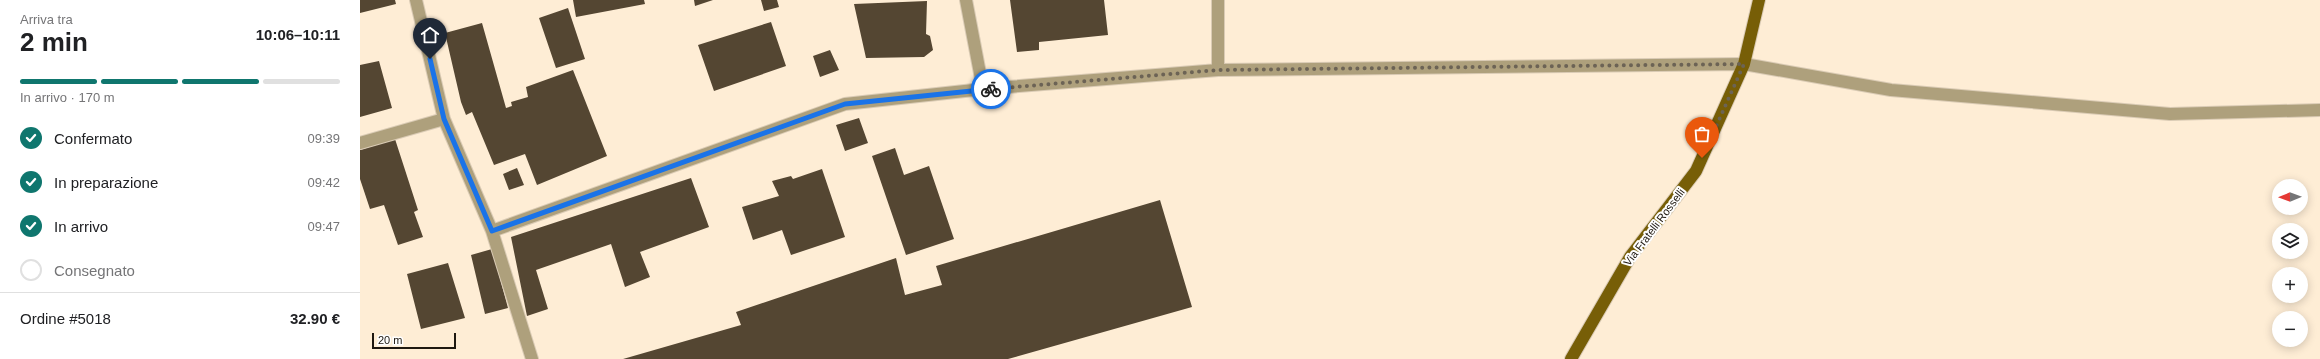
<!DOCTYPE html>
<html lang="it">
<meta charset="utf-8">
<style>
:root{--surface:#fff;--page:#f6f6f6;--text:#202124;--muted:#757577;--line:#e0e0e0;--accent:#0f766e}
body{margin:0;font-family:Arial,sans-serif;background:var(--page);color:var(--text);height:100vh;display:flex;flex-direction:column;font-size:15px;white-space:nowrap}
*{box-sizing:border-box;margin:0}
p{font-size:13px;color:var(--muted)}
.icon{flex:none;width:22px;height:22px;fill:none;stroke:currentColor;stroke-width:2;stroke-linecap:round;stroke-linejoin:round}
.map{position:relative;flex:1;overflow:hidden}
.side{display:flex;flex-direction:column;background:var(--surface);width:360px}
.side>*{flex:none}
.needle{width:26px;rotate:269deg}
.fabs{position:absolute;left:1912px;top:179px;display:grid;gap:8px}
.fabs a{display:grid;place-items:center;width:36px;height:36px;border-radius:50%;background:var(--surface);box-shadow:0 2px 10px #0003;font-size:20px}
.scale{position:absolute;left:12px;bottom:10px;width:84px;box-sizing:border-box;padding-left:4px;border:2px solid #1e1810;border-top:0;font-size:11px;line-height:14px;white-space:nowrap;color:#1e1810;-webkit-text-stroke:3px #fff;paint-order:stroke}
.pin{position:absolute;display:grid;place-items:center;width:34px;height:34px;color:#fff;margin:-41px -17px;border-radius:50% 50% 50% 0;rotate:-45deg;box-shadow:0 0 4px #0007}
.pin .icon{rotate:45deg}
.courier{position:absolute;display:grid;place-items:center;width:40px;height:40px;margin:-20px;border:3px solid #1a73e8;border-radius:50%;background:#fff;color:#222;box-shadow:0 1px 5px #0007}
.summary em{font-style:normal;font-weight:600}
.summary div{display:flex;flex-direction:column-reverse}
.summary{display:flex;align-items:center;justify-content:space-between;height:68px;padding:0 20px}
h1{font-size:26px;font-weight:600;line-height:30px}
.bar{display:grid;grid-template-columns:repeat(4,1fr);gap:6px 4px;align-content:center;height:48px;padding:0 20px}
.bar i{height:5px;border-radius:3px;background:var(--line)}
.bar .on{background:var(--accent)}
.bar p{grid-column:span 4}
.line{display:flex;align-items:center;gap:10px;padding:0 20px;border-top:1px solid var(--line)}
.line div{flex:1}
ol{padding:0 20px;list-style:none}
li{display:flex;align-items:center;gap:12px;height:44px}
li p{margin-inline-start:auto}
li .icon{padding:4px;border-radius:50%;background:var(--accent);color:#fff;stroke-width:4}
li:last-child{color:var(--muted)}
li i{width:22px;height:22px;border:2px solid var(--line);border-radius:50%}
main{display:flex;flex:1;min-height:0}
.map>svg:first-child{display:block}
.building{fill:#544632}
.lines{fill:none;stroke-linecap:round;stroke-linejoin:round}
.minor-casing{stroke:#dacbb5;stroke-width:14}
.major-casing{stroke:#dacbb5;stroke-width:14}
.minor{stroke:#aea07c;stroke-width:12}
.major{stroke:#775e07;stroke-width:12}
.done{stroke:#6c6355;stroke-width:4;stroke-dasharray:0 7.2}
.route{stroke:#1a73e8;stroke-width:5}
.labels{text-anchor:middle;stroke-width:4;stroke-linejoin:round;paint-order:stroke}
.street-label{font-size:11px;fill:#1e1810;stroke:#fff}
</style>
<main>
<section class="side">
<div class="summary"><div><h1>2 min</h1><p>Arriva tra</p></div><em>10:06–10:11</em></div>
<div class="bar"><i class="on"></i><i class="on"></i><i class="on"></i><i></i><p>In arrivo · 170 m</p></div>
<ol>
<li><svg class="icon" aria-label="check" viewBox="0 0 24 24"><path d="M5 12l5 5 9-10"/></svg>Confermato<p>09:39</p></li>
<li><svg class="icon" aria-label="check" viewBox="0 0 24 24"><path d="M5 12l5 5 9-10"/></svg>In preparazione<p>09:42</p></li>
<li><svg class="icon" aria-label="check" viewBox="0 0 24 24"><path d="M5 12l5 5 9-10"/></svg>In arrivo<p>09:47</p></li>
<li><i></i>Consegnato</li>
</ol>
<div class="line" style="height:52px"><div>Ordine #5018</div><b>32.90 €</b></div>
</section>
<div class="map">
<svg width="1960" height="359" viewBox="0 0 1960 359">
<rect width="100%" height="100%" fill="#feedd5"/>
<!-- building -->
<path class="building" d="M0,0H35L36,4L0,13Z
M213,0H284L285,4L216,17Z
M334,0H353L335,6Z
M401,0H417L419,7L404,11Z
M650,0H744L748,35L679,42V50L657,52Z
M567,1L566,34L570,36L573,50L564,57L506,58L494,4Z
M208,8L225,59L196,68L179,18Z
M411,22L426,66L354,91L338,45Z
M122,23L146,108L152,106L151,102L168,97L166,87L213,70L247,156L177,185L165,154L134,165L112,112L106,115L101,102L85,33Z
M470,50L479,70L460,77L453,56Z
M19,61L32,108L0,117V65Z
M499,118L508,143L485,151L476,125Z
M35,139L58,210L54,212L63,237L38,245L24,205L10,209L0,179V150Z
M535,148L544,175L569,166L594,239L546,255L512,156Z
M157,168L164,185L149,190L143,174Z
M462,169L485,237L431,255L422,230L393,240L382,207L419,196L412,181L431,176L433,179Z
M331,178L349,227L280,252L290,277L265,287L251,244L176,270L188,309L167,316L151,237Z
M800,200L832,307L648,359H263L381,325L376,312L536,258L545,295L582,285L576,266Z
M132,249L148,308L125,314L111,255Z
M88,263L105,318L61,329L47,274Z"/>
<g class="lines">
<defs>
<path id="minor" d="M56,0L84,119L132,231L172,359
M606,0L623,89
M858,70V0
M0,143L84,119
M132,231L485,104L623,89L858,70L1384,64L1531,90L1810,114L1960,110"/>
<path id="major" d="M1211,359L1270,257L1336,171L1384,64L1399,0"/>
</defs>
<!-- minor casing -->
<use href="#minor" class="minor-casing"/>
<!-- major casing -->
<use href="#major" class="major-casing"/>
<!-- minor -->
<use href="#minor" class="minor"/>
<!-- major -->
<use href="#major" class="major"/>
</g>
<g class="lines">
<!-- done -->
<path class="done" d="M631,89L858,70L1384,64L1342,158"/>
<!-- route -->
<path class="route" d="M70,59L84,119L132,231L485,104L631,89"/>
</g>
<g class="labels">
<!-- street labels -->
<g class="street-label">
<text transform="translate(1294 227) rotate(-53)" y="4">Via Fratelli Rosselli</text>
</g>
</g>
</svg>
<div class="fabs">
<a><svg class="needle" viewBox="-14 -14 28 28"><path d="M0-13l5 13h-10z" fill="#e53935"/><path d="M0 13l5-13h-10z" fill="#757577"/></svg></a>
<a><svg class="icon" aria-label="layers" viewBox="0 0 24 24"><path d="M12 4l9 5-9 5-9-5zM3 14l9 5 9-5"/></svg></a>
<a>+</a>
<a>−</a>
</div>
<div class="scale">20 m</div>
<div class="pin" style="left:1342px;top:158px;background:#ea580c"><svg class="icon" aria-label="bag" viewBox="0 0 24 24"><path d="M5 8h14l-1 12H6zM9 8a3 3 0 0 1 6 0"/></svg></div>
<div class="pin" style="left:70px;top:59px;background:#1f2937"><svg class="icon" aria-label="home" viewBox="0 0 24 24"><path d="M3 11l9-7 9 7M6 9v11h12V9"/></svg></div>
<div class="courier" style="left:631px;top:89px"><svg class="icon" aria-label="bike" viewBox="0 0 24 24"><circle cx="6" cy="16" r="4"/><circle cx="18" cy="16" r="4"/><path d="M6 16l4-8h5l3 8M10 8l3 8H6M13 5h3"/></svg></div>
</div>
</main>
